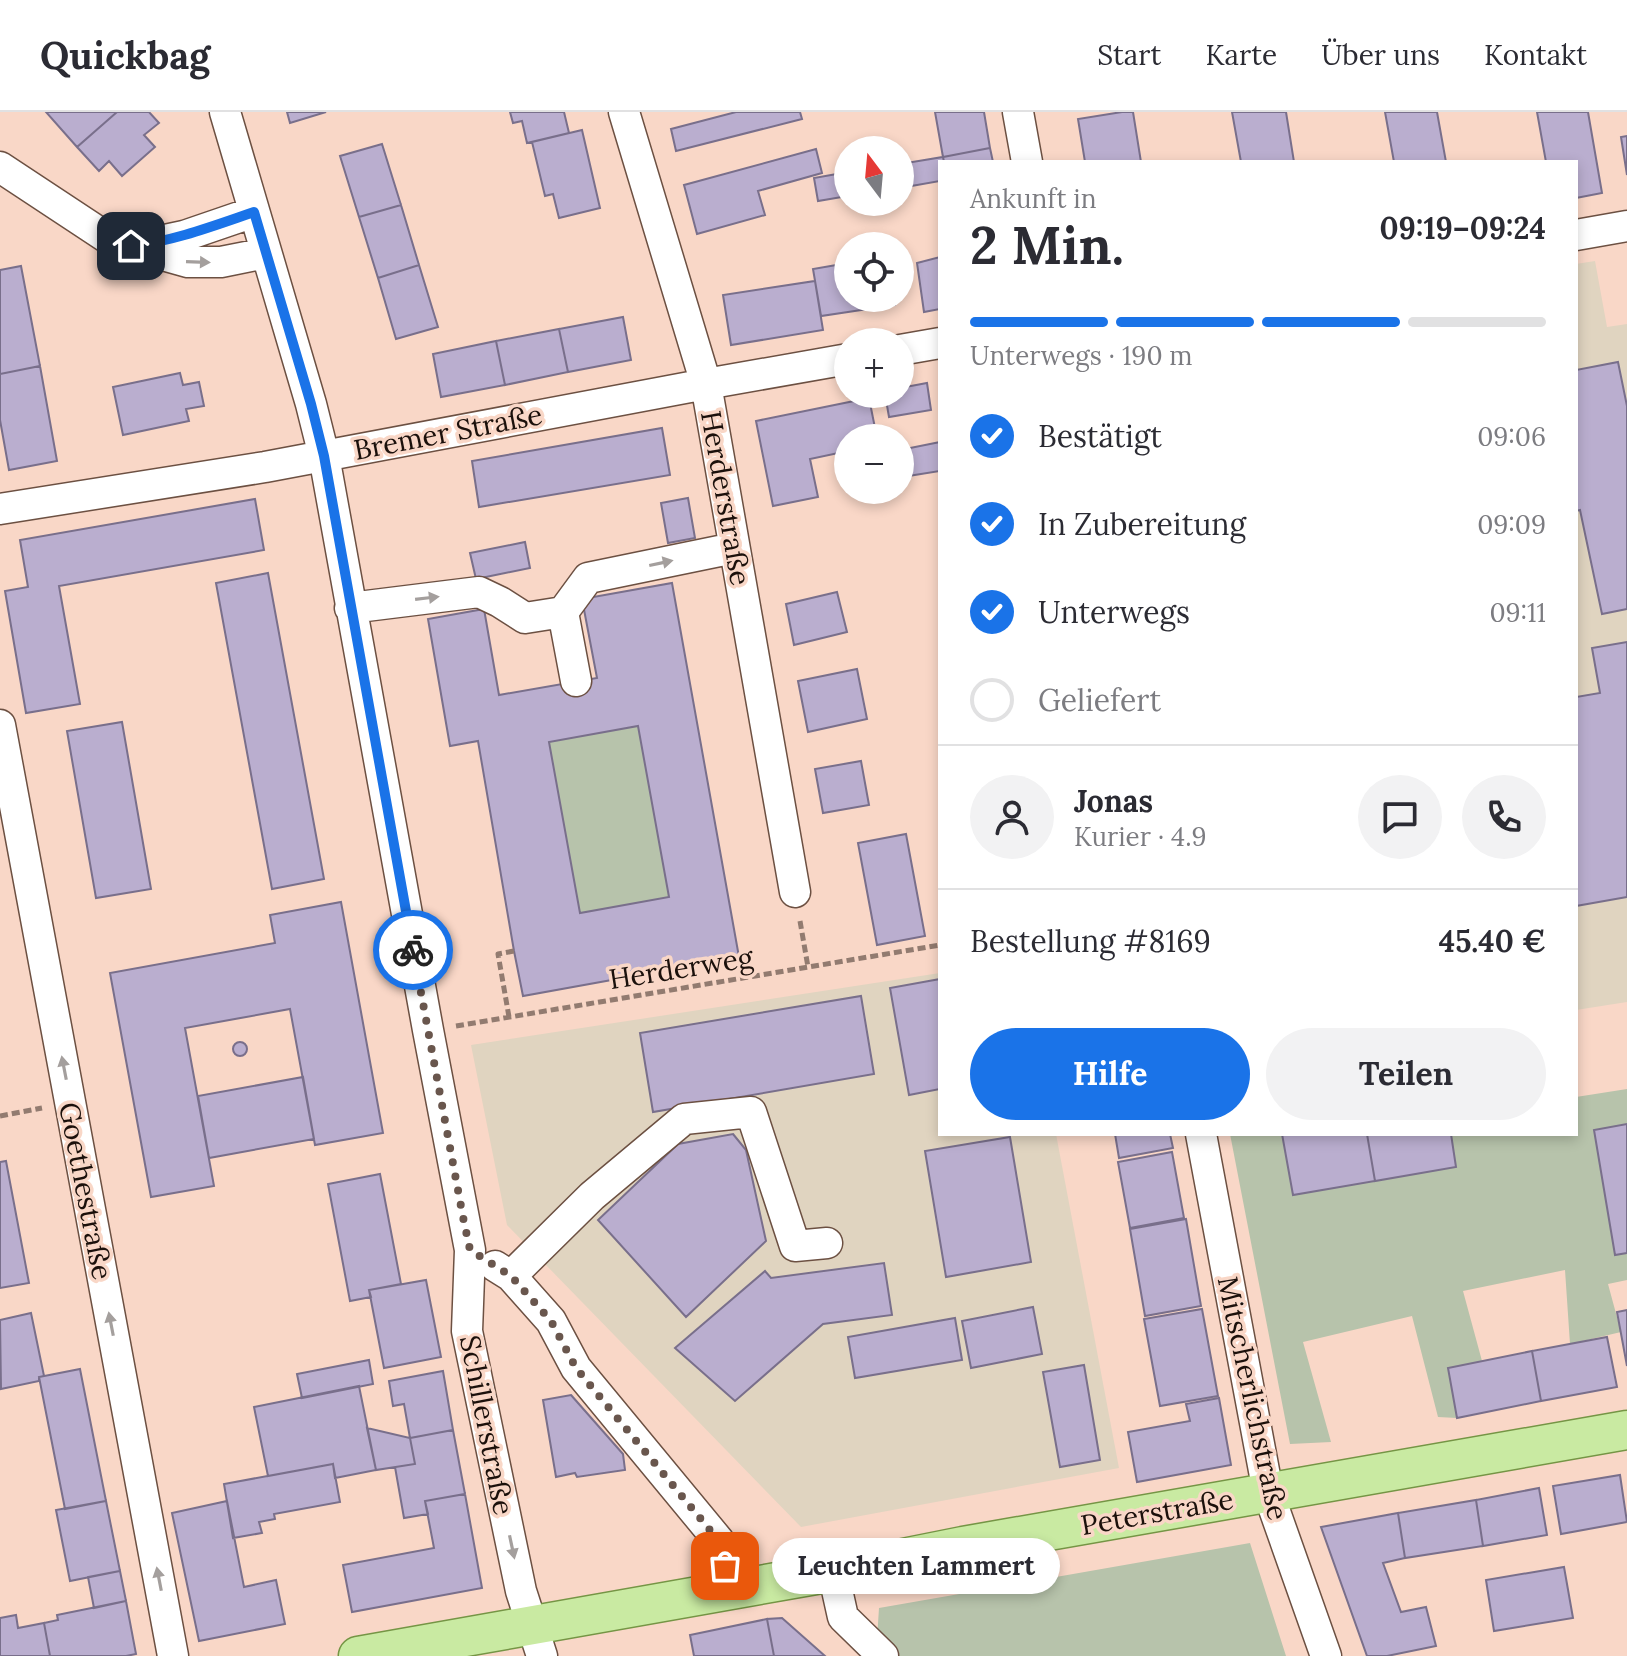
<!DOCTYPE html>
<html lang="de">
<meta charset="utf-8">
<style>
:root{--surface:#fff;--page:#f2f2f3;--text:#2b2b33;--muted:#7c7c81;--line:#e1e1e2;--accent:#1a73e8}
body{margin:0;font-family:Lora,serif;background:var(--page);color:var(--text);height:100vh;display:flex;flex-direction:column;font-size:30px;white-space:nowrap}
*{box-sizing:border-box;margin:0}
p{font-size:26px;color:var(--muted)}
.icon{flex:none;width:44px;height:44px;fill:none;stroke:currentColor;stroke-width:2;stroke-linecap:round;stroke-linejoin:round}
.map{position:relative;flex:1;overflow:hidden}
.panel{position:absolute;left:938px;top:48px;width:640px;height:976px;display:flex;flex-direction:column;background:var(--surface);border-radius:0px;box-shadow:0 4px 12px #0003}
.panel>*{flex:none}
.needle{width:52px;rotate:344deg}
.buttons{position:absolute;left:834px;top:24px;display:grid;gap:16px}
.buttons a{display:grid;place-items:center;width:80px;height:80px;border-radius:50%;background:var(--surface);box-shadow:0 4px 12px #0003;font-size:40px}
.pin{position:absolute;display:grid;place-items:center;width:68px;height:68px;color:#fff;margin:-34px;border-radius:16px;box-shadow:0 4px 12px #0006}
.courier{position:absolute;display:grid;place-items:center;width:80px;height:80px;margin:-40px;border:6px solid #1a73e8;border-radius:50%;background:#fff;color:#222;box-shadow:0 2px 10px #0007}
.bubble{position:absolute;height:56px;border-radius:28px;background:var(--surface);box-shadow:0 4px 12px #0003;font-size:26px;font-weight:700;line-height:56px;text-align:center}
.overview em{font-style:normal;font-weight:700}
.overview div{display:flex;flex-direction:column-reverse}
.overview{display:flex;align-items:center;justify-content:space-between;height:136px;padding:0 32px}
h1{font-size:52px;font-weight:700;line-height:60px}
.bar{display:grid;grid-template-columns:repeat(4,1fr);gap:12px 8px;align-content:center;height:96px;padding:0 32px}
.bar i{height:10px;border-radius:6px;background:var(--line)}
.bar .selected{background:var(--accent)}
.bar p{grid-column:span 4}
.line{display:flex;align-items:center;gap:20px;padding:0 32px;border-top:2px solid var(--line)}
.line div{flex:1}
.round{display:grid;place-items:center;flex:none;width:84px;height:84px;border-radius:42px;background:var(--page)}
ol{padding:0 32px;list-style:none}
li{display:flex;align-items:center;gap:24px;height:88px}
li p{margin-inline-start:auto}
li .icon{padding:8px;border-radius:50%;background:var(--accent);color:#fff;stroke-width:4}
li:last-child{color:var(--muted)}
li i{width:44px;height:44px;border:4px solid var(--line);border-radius:50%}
.action{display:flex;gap:16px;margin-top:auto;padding:16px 32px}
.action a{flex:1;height:92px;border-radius:48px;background:var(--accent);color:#fff;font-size:32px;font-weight:700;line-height:92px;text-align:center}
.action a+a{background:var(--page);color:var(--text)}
header{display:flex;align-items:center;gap:48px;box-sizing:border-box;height:112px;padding:0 40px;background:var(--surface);border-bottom:2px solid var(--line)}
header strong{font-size:38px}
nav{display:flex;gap:44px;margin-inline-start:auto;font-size:28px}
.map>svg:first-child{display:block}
.education{fill:#e0d4c0}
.green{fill:#b7c3ab}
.building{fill:#baaecf;stroke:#796f8b;stroke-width:2;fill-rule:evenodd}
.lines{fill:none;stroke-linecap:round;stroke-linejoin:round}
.minor-casing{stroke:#6c5042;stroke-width:33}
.major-casing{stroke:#759545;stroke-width:41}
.path{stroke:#927b70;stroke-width:5;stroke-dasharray:8 4;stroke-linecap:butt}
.minor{stroke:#fff;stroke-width:30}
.major{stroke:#c9eaa2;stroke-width:38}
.oneway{fill:#a49f9d}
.done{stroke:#69564d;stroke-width:8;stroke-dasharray:0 14.4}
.route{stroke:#1a73e8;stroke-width:10}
.labels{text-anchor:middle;stroke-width:7;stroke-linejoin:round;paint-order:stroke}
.street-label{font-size:28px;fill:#1b100b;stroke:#f9d7c7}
</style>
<header>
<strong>Quickbag</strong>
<nav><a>Start</a><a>Karte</a><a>Über uns</a><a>Kontakt</a></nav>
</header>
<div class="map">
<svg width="1627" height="1544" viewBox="0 0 1627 1544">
<rect width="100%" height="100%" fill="#f9d7c7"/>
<!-- education -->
<path class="education" d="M1595,149L1607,215L1627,212V890L1576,898V152Z
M940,861V1022H1056L1119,1356L801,1415L507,1113L471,933Z"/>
<!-- green -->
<path class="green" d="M638,614L669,785L580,801L549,630Z
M1627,977V1168L1608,1172L1621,1220L1570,1232L1565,1158L1463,1179L1482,1249L1448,1256L1457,1306L1438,1305L1412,1204L1303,1230L1331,1330L1290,1332L1230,1022H1282L1294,1083L1456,1055L1451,1022H1576V985Z
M1250,1431L1286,1544H898L877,1527L879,1496Z"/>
<!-- building -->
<path class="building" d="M46,0H117L77,35Z
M117,0H149L159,11L144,23L155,35L122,64L109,49L99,59L77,35Z
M287,0H326L290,11Z
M510,0H564L569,21L527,31L522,9L513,11Z
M736,0H800L802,7L676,39L671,17Z
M935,0H984L990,36L943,45Z
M1122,0H1133L1141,50H1085L1078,7Z
M1232,0H1286L1294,50H1241Z
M1385,0H1437L1446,50H1394Z
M1537,0H1588L1602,81L1576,86V50H1546Z
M582,18L600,96L559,106L553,82L545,84L532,30Z
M1627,24V63L1621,25Z
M382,32L401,93L359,105L340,44Z
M990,36L993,50H944L943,45Z
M816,37L822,61L758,79L765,103L697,122L684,73Z
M943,45L944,50H940V69L900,76V52Z
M848,60V84L818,89L814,66Z
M401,93L419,153L378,166L359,105Z
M940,145V197L924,200L917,151Z
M848,151V186H894L895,193L821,204L813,157Z
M419,153L438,215L396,227L378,166Z
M21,154L40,254L0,262V158Z
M815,169L823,218L731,233L723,183Z
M623,205L631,248L568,260L559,217Z
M559,217L568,260L505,273L496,229Z
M496,229L505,273L441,285L433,242Z
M1618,250L1627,294V497L1602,502L1580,398L1576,399V258Z
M40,254L57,349L9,358L0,308V262Z
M180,261L183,273L199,270L204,294L186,297L189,309L123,323L113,275Z
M927,271L931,298L889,305L885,282H900V276Z
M869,286L877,326H848V339L810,347L818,385L773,394L756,309Z
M662,316L670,363L479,395L472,349Z
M940,330V359L902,365L900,338Z
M688,386L695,426L668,431L661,391Z
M255,387L264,438L59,474L80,592L26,601L5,479L28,475L20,428Z
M525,430L530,456L476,467L470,441Z
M268,461L324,767L272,777L216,471Z
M672,471L739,845L523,884L514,839L478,629L450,634L428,507L484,497L499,583L597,566L582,487ZM638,614L669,785L580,801L549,630Z
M837,480L847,520L794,533L786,492Z
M1627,530V785L1576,794V585L1600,581L1592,536Z
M857,557L867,607L808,620L798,569Z
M122,610L151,777L96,786L67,619Z
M861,649L869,693L823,701L815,657Z
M906,722L925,824L877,833L858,731Z
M341,790L383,1021L315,1033L290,897L185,916L214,1074L151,1085L110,861L275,831L270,803Z
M940,867V977L909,983L890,876Z
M861,884L874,962L653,1000L640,921Z
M233 937a7 7 0 1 1 14 0a7 7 0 1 1-14 0Z
M303,965L314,1027L209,1046L198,984Z
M1627,1012V1141L1615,1143L1594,1018Z
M733,1022L746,1038L766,1129L686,1205L598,1108L678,1032Z
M1115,1022H1170L1173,1036L1119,1046Z
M1282,1022H1367L1375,1069L1293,1083Z
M1367,1022H1451L1456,1055L1375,1069Z
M1010,1025L1031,1150L946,1165L925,1039Z
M1172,1040L1184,1106L1130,1116L1118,1050Z
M6,1049L29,1171L0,1176V1050Z
M380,1062L401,1172L369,1178L371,1185L350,1189L328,1072Z
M1186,1107L1201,1194L1145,1204L1130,1117Z
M884,1151L892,1203L823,1212L735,1289L675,1236L765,1159L771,1166Z
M426,1168L441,1245L384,1256L369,1178Z
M1033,1195L1042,1242L971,1256L962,1209Z
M1202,1197L1218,1284L1160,1294L1144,1207Z
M1627,1198V1254L1617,1200Z
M31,1201L44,1264L39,1265V1269L1,1277L0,1208Z
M955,1206L962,1248L855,1266L848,1225Z
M1607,1225L1617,1275L1541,1289L1532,1239Z
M1532,1239L1541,1289L1457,1306L1448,1256Z
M369,1248L373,1272L302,1286L297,1262Z
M1084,1253L1100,1348L1060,1355L1043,1260Z
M80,1257L106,1389L65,1397L39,1265Z
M443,1259L453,1318L410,1326L404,1292L393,1294L389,1269Z
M359,1274L376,1358L335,1366L333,1352L268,1364L254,1295Z
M571,1283L623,1342L625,1358L577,1365L575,1361L556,1365L543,1288Z
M1219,1286L1231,1353L1137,1370L1128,1320L1190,1309L1186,1292Z
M367,1316L410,1326L415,1352L376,1358Z
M453,1318L465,1382L425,1389L428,1402L404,1406L395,1355L415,1352L410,1326Z
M333,1352L340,1390L274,1402L275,1407L259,1410L262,1421L233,1426L224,1372Z
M1620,1363L1627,1410L1561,1422L1553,1374Z
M1539,1376L1547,1423L1483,1434L1476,1388Z
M465,1382L482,1476L352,1500L343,1453L434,1436L425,1389Z
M1476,1388L1483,1434L1405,1446L1398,1401Z
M106,1389L120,1459L70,1469L56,1398Z
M227,1389L244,1475L276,1468L285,1512L199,1529L172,1401Z
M1398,1401L1405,1446L1383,1451L1401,1500L1426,1495L1436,1534L1387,1544H1367L1321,1415Z
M1564,1455L1573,1506L1494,1519L1486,1468Z
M120,1459L126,1489L94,1496L88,1465Z
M126,1489L136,1542L126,1544H50L44,1511L58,1508L57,1503Z
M16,1503L18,1516L44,1511L50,1544H0V1506Z
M782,1506L825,1544H774L767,1507Z
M767,1507L774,1544H694L690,1523Z"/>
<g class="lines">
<defs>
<path id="minor" d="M225,0L311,292L324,344L428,918L470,1138L467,1219L521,1479L542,1544
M624,0L706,272L795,780
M1018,0L1027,50
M0,55L106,125L131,134L188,150H221L266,141
M1576,123L1627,114
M137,134L184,124L254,100
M900,238L940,231
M0,397L265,355L706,272L848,247
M350,496L479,480L500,490L525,506L563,500L588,466L734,436
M563,500L576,569
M0,613L173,1544
M1201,1022L1268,1380L1326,1544
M495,1154L511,1164L551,1209L576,1256L719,1429L730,1478
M511,1164L592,1084L684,1007L751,1000L795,1134L827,1131
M833,1460L843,1505L883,1544"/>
<path id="major" d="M358,1544L833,1460L963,1434L1627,1318"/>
</defs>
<!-- minor casing -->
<use href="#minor" class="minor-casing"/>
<!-- major casing -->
<use href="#major" class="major-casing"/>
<!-- path -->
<path class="path" d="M800,809L808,855
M509,905L498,842L514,839
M456,914L940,833
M0,1004L42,996"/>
<!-- minor -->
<use href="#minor" class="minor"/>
<!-- major -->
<use href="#major" class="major"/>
</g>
<!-- one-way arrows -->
<defs><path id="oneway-solid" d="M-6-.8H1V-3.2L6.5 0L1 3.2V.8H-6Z" transform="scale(2)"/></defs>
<g class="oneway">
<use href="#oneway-solid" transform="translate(198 150) rotate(2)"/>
<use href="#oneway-solid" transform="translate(661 451) rotate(-12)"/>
<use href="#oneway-solid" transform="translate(427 486) rotate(-7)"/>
<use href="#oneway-solid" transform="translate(64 956) rotate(-101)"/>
<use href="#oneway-solid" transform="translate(111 1212) rotate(-101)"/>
<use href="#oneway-solid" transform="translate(512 1435) rotate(78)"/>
<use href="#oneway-solid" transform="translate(159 1467) rotate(-101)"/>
</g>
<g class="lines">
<!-- done -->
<path class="done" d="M413,838L463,1105L470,1138L511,1164L551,1209L576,1256L719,1429L725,1454"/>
<!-- route -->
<path class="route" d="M131,134C174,129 213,114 254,100L311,292L324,344L413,838"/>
</g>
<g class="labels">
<!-- street labels -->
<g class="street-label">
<text transform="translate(448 320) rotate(-11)" y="10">Bremer Straße</text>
<text transform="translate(726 386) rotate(80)" y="10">Herderstraße</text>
<text transform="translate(681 856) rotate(-9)" y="10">Herderweg</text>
<text transform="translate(86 1079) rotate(79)" y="10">Goethestraße</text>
<text transform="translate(1253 1286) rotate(78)" y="10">Mitscherlichstraße</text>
<text transform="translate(487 1313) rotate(79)" y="10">Schillerstraße</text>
<text transform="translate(1157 1400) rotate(-10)" y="10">Peterstraße</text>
</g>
</g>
</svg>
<div class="buttons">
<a><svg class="needle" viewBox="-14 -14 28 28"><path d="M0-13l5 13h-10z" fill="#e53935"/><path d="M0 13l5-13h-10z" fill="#7c7c81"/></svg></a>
<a><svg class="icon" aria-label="locate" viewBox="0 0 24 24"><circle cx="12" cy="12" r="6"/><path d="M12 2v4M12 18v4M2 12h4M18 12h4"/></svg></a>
<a>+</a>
<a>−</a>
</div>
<div class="pin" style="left:725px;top:1454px;background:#ea580c"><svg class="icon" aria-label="bag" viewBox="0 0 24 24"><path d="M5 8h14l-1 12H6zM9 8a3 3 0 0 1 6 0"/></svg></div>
<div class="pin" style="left:131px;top:134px;background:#1f2937"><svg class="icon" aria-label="home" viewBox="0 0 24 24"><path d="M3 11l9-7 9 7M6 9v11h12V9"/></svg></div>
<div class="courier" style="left:413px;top:838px"><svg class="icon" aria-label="bike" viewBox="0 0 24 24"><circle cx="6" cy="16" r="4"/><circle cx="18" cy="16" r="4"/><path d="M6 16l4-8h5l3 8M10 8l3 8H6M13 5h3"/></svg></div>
<div class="bubble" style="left:772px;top:1426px;width:288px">Leuchten Lammert</div>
<section class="panel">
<div class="overview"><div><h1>2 Min.</h1><p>Ankunft in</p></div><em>09:19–09:24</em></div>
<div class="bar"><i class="selected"></i><i class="selected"></i><i class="selected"></i><i></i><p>Unterwegs · 190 m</p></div>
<ol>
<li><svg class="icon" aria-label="check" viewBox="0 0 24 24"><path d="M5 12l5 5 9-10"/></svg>Bestätigt<p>09:06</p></li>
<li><svg class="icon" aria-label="check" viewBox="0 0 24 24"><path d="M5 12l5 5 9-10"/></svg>In Zubereitung<p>09:09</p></li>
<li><svg class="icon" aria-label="check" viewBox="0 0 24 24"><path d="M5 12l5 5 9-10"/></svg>Unterwegs<p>09:11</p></li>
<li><i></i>Geliefert</li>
</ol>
<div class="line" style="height:144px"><a class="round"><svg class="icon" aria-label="person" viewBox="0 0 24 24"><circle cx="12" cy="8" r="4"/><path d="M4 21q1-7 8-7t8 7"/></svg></a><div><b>Jonas</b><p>Kurier · 4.9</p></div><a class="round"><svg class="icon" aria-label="chat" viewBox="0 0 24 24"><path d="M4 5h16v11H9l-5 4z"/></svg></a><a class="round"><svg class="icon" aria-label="phone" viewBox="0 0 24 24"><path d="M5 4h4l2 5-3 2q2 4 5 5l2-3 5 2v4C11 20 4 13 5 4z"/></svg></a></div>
<div class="line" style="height:104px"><div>Bestellung #8169</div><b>45.40 €</b></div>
<div class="action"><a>Hilfe</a><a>Teilen</a></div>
</section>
</div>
